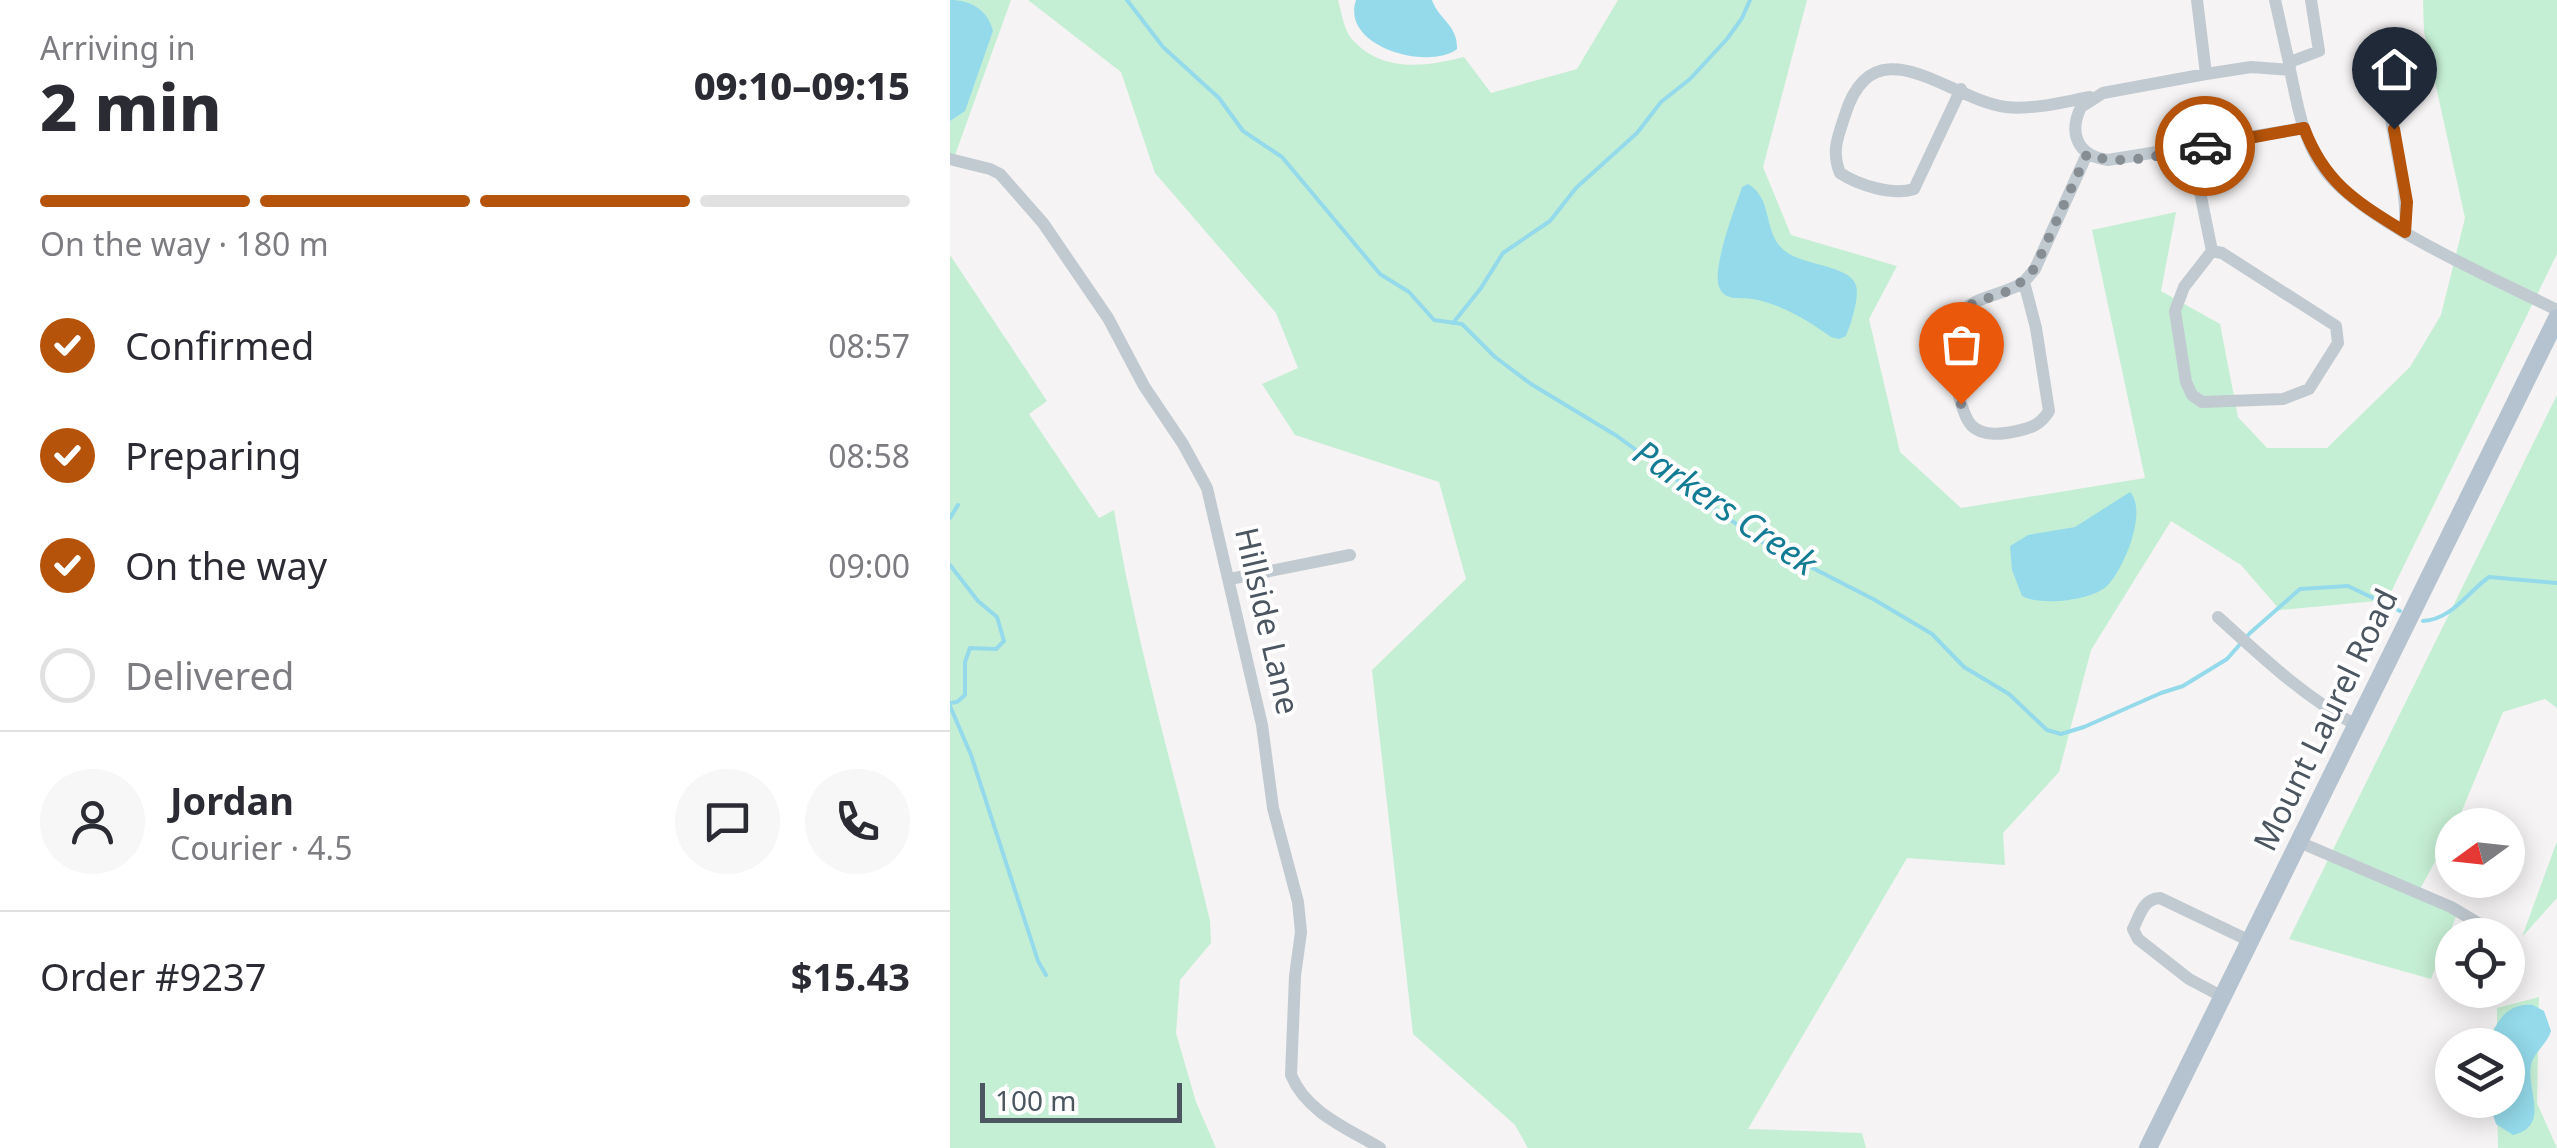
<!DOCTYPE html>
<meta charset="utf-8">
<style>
:root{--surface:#fff;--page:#f7f7f7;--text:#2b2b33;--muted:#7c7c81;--line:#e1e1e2;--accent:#b45309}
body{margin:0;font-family:"Noto Sans",sans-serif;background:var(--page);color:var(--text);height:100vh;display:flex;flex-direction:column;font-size:38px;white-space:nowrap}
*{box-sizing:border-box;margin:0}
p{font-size:32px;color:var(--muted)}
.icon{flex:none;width:55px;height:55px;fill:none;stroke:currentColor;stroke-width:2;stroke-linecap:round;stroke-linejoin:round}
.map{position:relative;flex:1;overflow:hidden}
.details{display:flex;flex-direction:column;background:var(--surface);width:950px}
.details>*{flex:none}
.needle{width:65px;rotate:255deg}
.tools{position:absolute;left:1485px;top:808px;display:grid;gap:20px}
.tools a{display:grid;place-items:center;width:90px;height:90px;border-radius:50%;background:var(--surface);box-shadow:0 5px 25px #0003;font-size:50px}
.scale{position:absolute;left:30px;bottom:25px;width:202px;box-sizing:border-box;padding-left:10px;border:5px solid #4b5660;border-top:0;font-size:28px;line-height:35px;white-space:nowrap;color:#4b5660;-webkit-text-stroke:8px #fff;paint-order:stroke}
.pin{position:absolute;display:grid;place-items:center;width:85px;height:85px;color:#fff;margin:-102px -42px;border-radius:50% 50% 50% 0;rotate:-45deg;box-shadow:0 0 10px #0007}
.pin .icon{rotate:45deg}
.courier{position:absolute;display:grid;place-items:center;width:100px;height:100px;margin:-50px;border:8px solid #b45309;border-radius:50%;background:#fff;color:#222;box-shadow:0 2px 12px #0007}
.head em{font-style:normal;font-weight:800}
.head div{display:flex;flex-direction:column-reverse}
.head{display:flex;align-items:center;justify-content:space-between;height:170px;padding:0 40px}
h1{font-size:65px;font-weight:800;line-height:75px}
.bar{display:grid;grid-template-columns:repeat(4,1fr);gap:15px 10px;align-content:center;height:120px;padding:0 40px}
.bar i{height:12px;border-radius:8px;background:var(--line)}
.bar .selected{background:var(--accent)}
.bar p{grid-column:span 4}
.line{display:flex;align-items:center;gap:25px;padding:0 40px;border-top:2px solid var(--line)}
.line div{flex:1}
.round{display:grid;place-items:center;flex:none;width:105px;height:105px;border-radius:52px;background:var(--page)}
ol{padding:0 40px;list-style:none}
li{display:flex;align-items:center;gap:30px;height:110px}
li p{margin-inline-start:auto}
li .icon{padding:10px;border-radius:50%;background:var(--accent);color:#fff;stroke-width:4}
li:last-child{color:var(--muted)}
li i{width:55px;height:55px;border:5px solid var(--line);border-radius:50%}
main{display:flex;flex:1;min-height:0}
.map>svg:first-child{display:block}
.green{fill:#c5efd4}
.water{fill:#94daea}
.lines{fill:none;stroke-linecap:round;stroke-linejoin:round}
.stream{stroke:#94daea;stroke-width:4}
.minor{stroke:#c1cad1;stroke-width:12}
.major{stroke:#b4c3cf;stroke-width:18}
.done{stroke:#868d93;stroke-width:10;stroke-dasharray:0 18}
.route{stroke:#b45309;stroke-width:12}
.labels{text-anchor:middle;stroke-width:8;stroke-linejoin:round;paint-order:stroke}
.street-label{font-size:32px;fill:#4b5660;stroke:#fff}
.water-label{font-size:35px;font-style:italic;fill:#137c94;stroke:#fff}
</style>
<main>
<section class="details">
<div class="head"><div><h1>2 min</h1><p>Arriving in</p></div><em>09:10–09:15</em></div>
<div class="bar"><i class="selected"></i><i class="selected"></i><i class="selected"></i><i></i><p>On the way · 180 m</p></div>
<ol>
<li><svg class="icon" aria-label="check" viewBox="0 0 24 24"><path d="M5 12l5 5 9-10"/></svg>Confirmed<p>08:57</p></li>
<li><svg class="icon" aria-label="check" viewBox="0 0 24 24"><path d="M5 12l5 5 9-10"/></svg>Preparing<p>08:58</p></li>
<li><svg class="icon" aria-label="check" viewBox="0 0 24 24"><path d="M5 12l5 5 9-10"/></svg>On the way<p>09:00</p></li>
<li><i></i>Delivered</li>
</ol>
<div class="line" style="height:180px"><a class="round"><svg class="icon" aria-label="person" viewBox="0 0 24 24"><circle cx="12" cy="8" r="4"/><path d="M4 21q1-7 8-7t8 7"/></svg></a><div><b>Jordan</b><p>Courier · 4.5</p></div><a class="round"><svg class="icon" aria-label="chat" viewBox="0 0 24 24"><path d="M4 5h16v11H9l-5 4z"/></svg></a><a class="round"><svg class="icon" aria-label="phone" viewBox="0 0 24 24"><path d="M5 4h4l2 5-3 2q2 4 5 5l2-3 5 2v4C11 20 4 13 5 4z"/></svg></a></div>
<div class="line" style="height:130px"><div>Order #9237</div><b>$15.43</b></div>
</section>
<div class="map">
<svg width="1607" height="1148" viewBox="0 0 1607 1148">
<rect width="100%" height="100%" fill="#f5f3f3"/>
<!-- green -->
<path class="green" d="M0,0H61L5,155L0,156Z
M78,0H388C391,11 394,29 401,38C431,73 474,67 514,57L541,93L627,69L668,0H857L813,167L841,235L947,266L919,319L950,452L1011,508L1195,478L1142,230L1226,212L1211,291L1270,324L1288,417L1317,448H1377L1460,367L1491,315L1515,218L1474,32L1473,0H1607V254L1437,600L1330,610L1291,565L1221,521L1141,650L1109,772L1053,833L1055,865L957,858L798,1129L912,1133L916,1148H578L565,1125L463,1034L422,670L516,579L489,482L345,435L312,384L348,368L326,313L205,173L171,72Z
M0,255L97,401L79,414L149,518L164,510C187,649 228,785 260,921L261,943L230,980L226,1033L246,1102L266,1148H0Z
M1607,395V708L1595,699L1553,712L1506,825H1502V831L1470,889L1507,914L1481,979L1339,939Z
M1607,842V898L1572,937L1606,844Z
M1589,997L1587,1103L1607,1148H1548L1547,1100H1558V1045H1547V1008Z"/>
<!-- water -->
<path class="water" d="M0,0C21,0 38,10 43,31L15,111L0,121Z
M406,0H482C489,20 508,25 507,49C479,71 390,47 406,0Z
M798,184C824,199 812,233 835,251C852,265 896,265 905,283C911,294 901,324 896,336L889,339L881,337C857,320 833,305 803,299C791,297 775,302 769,287C762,267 785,208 792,187Z
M1180,492C1198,511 1174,569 1157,586C1141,601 1090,606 1072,596L1062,570L1060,546L1078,535L1125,527Z
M1583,1005L1594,1011L1601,1031C1597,1044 1584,1052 1581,1065C1576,1090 1601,1126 1563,1135L1546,1124L1538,1100H1558V1045H1537C1546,1022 1556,1003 1583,1005Z"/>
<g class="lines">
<!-- stream -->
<path class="stream" d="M177,0L213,47L269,98L293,131L332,157L430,274L459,292L484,320L512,324L545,357L581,384L667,436L808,540L925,600L982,634L1014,667L1059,694L1097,730L1111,734L1134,727L1211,693L1233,686L1277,659L1300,633L1350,589L1398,586L1450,611
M503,323L531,288L553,253L600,221L626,188L687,133L711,102L740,79L777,39L792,18L800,0
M0,518L8,505
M0,565L28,601L47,617L54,641L46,649L20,648L15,662V695L7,702L0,703
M1473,621C1501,620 1518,592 1539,577L1607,583
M0,706L21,755L88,961L96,975"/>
<!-- minor -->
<path class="minor" d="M1247,0L1256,74
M1325,0L1340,67
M1340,62L1369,51L1361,0
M1439,70C1442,84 1439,97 1440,111C1445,152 1458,190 1455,232
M1011,89L964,189C943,196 908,185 890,173C881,151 888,137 895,115C924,21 1000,100 1056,107C1083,110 1113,102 1140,97
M1354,128L1158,160C1128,156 1118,134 1131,107L1153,93L1256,74L1301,67L1340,70C1347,102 1352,137 1371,165C1406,220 1546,279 1607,310
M1241,148L1262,251L1234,287L1225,311L1236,382L1242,395L1252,402L1333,399L1359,389L1388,343L1386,326L1272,253L1262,251
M0,159L40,169L50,174L93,223L158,318L194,386L233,444L257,488L312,725L323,808L348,902L351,932L345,976L341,1075C357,1113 397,1128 430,1148
M1074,282L1086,328L1099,411C1091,424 1082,428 1067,431C1053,434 1034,437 1022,426C1006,410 995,330 1010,313C1025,296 1055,295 1074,282Z
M1074,282L1085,269L1137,154
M280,579L400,555
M1268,617C1312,657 1354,697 1406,725
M1349,842L1501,907L1543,932
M1273,997L1239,979L1188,939L1183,929C1190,915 1193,899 1210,898L1300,941"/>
<!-- major -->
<path class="major" d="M1198,1148L1607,318"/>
</g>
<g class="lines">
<!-- done -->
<path class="done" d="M1011,404L1002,346L1006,320L1012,310L1024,303L1064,289L1085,268L1137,154C1171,169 1220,152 1255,146"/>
<!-- route -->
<path class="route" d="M1255,146L1354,128C1375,184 1407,202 1455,232L1457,202L1444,129"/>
</g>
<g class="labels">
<!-- street labels -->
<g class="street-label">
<text transform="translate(317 621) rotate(77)" y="11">Hillside Lane</text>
<text transform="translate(1376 720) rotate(-64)" y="11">Mount Laurel Road</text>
</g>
<!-- water labels -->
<g class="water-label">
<text transform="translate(775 508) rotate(34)" y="12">Parkers Creek</text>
</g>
</g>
</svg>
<div class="tools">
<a><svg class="needle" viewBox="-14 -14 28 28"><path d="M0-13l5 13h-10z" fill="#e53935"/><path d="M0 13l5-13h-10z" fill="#7c7c81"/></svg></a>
<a><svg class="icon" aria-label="locate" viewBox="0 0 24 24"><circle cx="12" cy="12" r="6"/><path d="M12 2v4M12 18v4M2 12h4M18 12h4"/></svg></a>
<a><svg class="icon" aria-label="layers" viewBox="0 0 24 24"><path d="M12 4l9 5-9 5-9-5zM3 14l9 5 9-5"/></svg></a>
</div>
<div class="scale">100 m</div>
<div class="pin" style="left:1011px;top:404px;background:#ea580c"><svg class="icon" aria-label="bag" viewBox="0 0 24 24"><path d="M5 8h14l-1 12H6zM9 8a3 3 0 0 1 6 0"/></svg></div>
<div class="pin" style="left:1444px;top:129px;background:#1f2937"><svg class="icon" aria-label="home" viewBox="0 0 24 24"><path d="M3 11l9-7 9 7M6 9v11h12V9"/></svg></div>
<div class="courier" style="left:1255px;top:146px"><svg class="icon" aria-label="car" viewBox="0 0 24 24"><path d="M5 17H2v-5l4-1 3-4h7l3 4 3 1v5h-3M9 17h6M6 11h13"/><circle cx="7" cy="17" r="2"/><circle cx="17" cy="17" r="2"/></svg></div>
</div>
</main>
